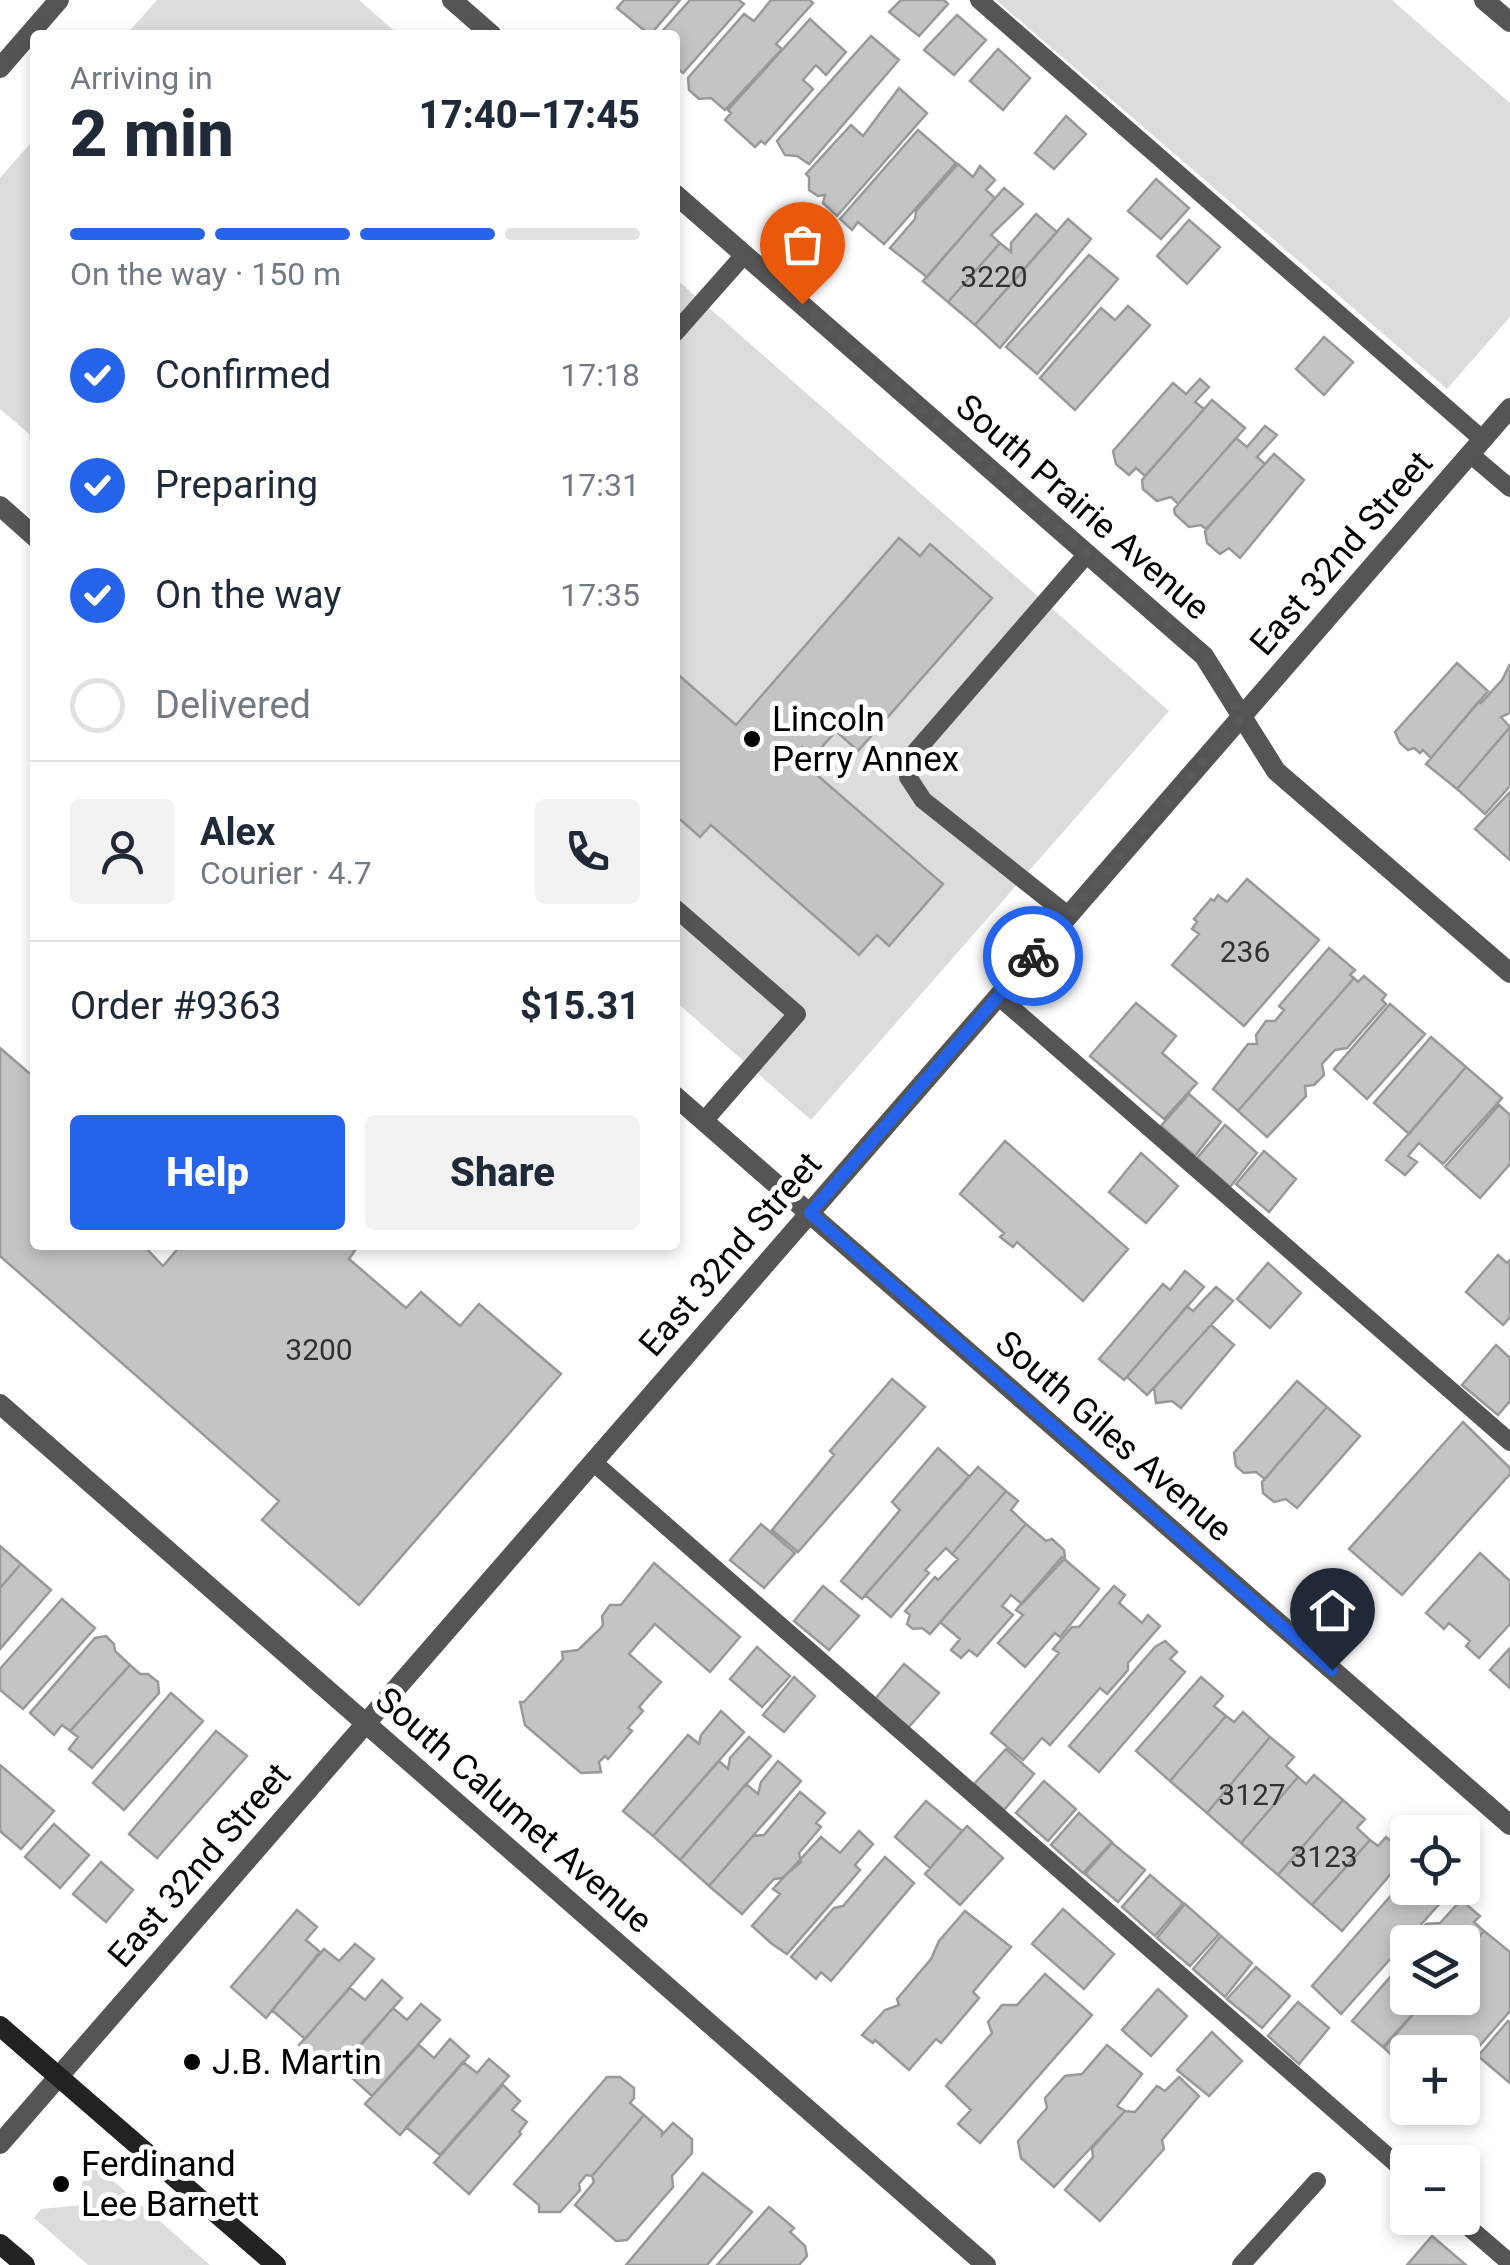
<!DOCTYPE html>
<meta charset="utf-8">
<style>
:root{--surface:#fff;--page:#f2f2f3;--text:#1f2937;--muted:#747a83;--line:#e0e1e3;--accent:#2563eb}
body{margin:0;font-family:Roboto,sans-serif;background:var(--page);color:var(--text);height:100vh;display:flex;flex-direction:column;font-size:38px;white-space:nowrap}
*{box-sizing:border-box;margin:0}
p{font-size:32px;color:var(--muted)}
.icon{flex:none;width:55px;height:55px;fill:none;stroke:currentColor;stroke-width:2;stroke-linecap:round;stroke-linejoin:round}
.map{position:relative;flex:1;overflow:hidden}
.details{position:absolute;left:30px;top:30px;width:650px;height:1220px;display:flex;flex-direction:column;background:var(--surface);border-radius:10px;box-shadow:0 5px 15px #0003}
.details>*{flex:none}
.controls{position:absolute;left:1390px;top:1815px;display:grid;gap:20px}
.controls a{display:grid;place-items:center;width:90px;height:90px;border-radius:10px;background:var(--surface);box-shadow:0 5px 15px #0003;font-size:50px}
.pin{position:absolute;display:grid;place-items:center;width:85px;height:85px;color:#fff;margin:-102px -42px;border-radius:50% 50% 50% 0;rotate:-45deg;box-shadow:0 0 10px #0007}
.pin .icon{rotate:45deg}
.courier{position:absolute;display:grid;place-items:center;width:100px;height:100px;margin:-50px;border:8px solid #2563eb;border-radius:50%;background:#fff;color:#222;box-shadow:0 2px 12px #0007}
.headline em{font-style:normal;font-weight:800}
.headline div{display:flex;flex-direction:column-reverse}
.headline{display:flex;align-items:center;justify-content:space-between;height:170px;padding:0 40px}
h1{font-size:65px;font-weight:800;line-height:75px}
.bar{display:grid;grid-template-columns:repeat(4,1fr);gap:15px 10px;align-content:center;height:120px;padding:0 40px}
.bar i{height:12px;border-radius:8px;background:var(--line)}
.bar .selected{background:var(--accent)}
.bar p{grid-column:span 4}
.line{display:flex;align-items:center;gap:25px;padding:0 40px;border-top:2px solid var(--line)}
.line div{flex:1}
.round{display:grid;place-items:center;flex:none;width:105px;height:105px;border-radius:10px;background:var(--page)}
ol{padding:0 40px;list-style:none}
li{display:flex;align-items:center;gap:30px;height:110px}
li p{margin-inline-start:auto}
li .icon{padding:10px;border-radius:50%;background:var(--accent);color:#fff;stroke-width:4}
li:last-child{color:var(--muted)}
li i{width:55px;height:55px;border:5px solid var(--line);border-radius:50%}
.cta{display:flex;gap:20px;margin-top:auto;padding:20px 40px}
.cta a{flex:1;height:115px;border-radius:10px;background:var(--accent);color:#fff;font-size:40px;font-weight:800;line-height:115px;text-align:center}
.cta a+a{background:var(--page);color:var(--text)}
.map>svg:first-child{display:block}
.green{fill:#dcdcdc}
.building{fill:#c4c4c4;stroke:#999;stroke-width:2.5}
.lines{fill:none;stroke-linecap:round;stroke-linejoin:round}
.service{stroke:#555;stroke-width:18}
.minor{stroke:#555;stroke-width:20}
.tertiary{stroke:#555;stroke-width:20}
.secondary{stroke:#222;stroke-width:20}
.done{stroke:#595959;stroke-width:10;stroke-dasharray:0 18}
.route{stroke:#2563eb;stroke-width:12}
.poi-dot{fill:#000;stroke:#fff;stroke-width:4}
.labels{text-anchor:middle;stroke-width:10;stroke-linejoin:round;paint-order:stroke}
.number-label{font-size:30px;fill:#313131}
.street-label{font-size:35px;fill:#000;stroke:#fff}
.poi-label{font-size:35px;fill:#000;stroke:#fff;text-anchor:start}
</style>
<div class="map">
<svg width="1510" height="2265" viewBox="0 0 1510 2265">
<rect width="100%" height="100%" fill="#fff"/>
<!-- green -->
<path class="green" d="M157,0H359L399,35H126Z
M996,0H1392L1510,103V317L1447,389Z
M35,138V439L0,409V178Z
M675,278L1169,711L811,1120L675,1001V815L700,837L711,825L859,955L877,935L890,945L942,883L795,756L802,747L814,756L836,731L857,750L992,598L931,544L920,556L899,538L736,725L675,672Z
M87,2158L210,2265H88L34,2218L41,2209L83,2205L82,2164Z"/>
<!-- building -->
<path class="building" d="M624,0H680L650,35L617,8Z
M690,0H739L744,4L683,73L675,66V35H659Z
M771,0H810L813,3L776,44L782,49L725,110L711,98L699,99L689,90L688,78L744,14L754,21Z
M901,0H944L948,4L919,36L889,12Z
M957,15L986,40L954,75L924,50Z
M810,19L846,52L826,75L816,65L803,80L813,89L765,144L761,141L755,147L725,120L731,113L728,110Z
M871,36L899,60L809,164L797,156L785,155L777,141Z
M998,49L1030,78L1003,110L970,81Z
M899,88L927,113L837,216L823,203L825,195L818,196L809,190V177L806,174L851,125L863,136Z
M1066,116L1086,134L1054,169L1035,153Z
M918,130L956,163L884,244L858,222L852,230L840,219Z
M958,164L973,177L980,166L995,180L986,190L995,198L927,277L890,248L915,219L916,211Z
M1156,179L1189,208L1161,239L1128,211Z
M1004,188L1023,204L991,235L1000,243L948,302L923,281Z
M1036,214L1057,232L975,325L948,302L1000,243L1011,252V243Z
M1068,219L1091,239L1000,348L975,325Z
M1189,220L1220,247L1187,284L1157,256Z
M1089,255L1118,279L1037,374L1006,347Z
M1128,306L1150,325L1075,410L1040,378L1101,308L1115,320Z
M1324,337L1353,362L1324,395L1296,369Z
M1200,379L1209,387L1195,402L1204,409L1145,476L1136,468L1129,475L1116,464L1113,451L1173,383L1186,394Z
M1212,400L1245,428L1178,504L1171,497L1157,501L1143,489L1142,480Z
M1265,426L1277,435L1257,457L1265,464L1206,529L1201,525L1189,527L1175,514L1174,509L1236,438L1247,447Z
M1274,454L1304,480L1240,558L1229,548L1220,554L1207,543L1205,531Z
M899,538L920,556L930,544L992,598L858,751L836,731L814,756L802,747L795,756L943,884L889,946L877,935L859,955L711,825L700,837L675,815V672L736,725Z
M1457,663L1488,691L1431,758L1423,750L1420,753L1414,748L1408,750L1400,743L1395,732Z
M1510,664V713L1501,717L1510,727L1457,789L1426,764L1479,701L1481,703L1502,680Z
M1510,727V786L1485,814L1457,789Z
M1510,792V860L1475,829Z
M1247,879L1319,940L1244,1026L1172,965L1199,934L1192,929L1197,922L1194,919L1211,899L1214,901L1218,895L1227,902Z
M1329,948L1355,970L1350,975L1354,978L1238,1111L1213,1089L1248,1044H1257L1256,1035L1266,1021H1275L1284,1010L1279,1006Z
M1364,976L1386,995L1382,1000L1386,1004L1347,1048L1335,1050L1322,1064L1324,1075L1314,1085L1305,1086L1306,1096L1267,1137L1238,1111L1354,978L1358,982Z
M1136,1003L1176,1036L1162,1053L1197,1083L1164,1119L1090,1056Z
M1390,1004L1425,1034L1367,1099L1334,1069Z
M1431,1037L1466,1067L1409,1134L1374,1103Z
M0,1048L35,1078V1245H143L163,1266L181,1245H352L356,1249L349,1259L406,1308L421,1292L460,1326L479,1304L561,1374L359,1605L262,1520L279,1501L0,1256Z
M1466,1067L1502,1098L1443,1164L1419,1143L1408,1156L1417,1162L1405,1175L1386,1160Z
M1189,1094L1221,1122L1195,1156L1161,1126Z
M1499,1105L1510,1115V1164L1480,1198L1445,1167Z
M1225,1125L1257,1153L1230,1187L1197,1158Z
M1005,1141L1128,1249L1083,1301L1017,1242L1013,1247L1000,1237L1004,1233L960,1194Z
M1264,1151L1296,1179L1269,1212L1236,1184Z
M1141,1153L1178,1186L1146,1223L1109,1192Z
M1498,1255L1507,1263L1510,1260V1317L1503,1325L1466,1292Z
M1268,1263L1301,1293L1270,1328L1237,1299Z
M1185,1271L1204,1287L1124,1380L1099,1359L1163,1284L1170,1290Z
M1216,1287L1233,1301L1147,1395L1127,1377L1187,1306L1193,1311Z
M1211,1325L1234,1345L1181,1408L1172,1401L1156,1403L1154,1388Z
M1496,1345L1510,1358V1401L1498,1415L1462,1385Z
M892,1379L925,1407L798,1552L772,1530L834,1455L830,1451Z
M1297,1381L1327,1407L1265,1479L1256,1472L1244,1473L1236,1466L1234,1453Z
M1327,1407L1360,1436L1297,1508L1286,1499L1274,1502L1263,1493L1262,1482Z
M1463,1422L1510,1468V1474L1402,1595L1349,1549Z
M938,1448L969,1476L862,1599L841,1581L900,1510L892,1502Z
M978,1467L1006,1491L952,1554L946,1548L925,1570L929,1573L891,1617L865,1595Z
M1006,1491L1018,1501L1011,1510L1026,1524L930,1634L922,1628L913,1629L907,1624L910,1615L905,1611L935,1577L938,1580L958,1559L952,1554Z
M761,1524L795,1553L764,1588L730,1560Z
M1026,1524L1046,1541L1052,1539L1064,1550L1065,1558L1022,1604L1011,1595L1002,1606L1013,1615L977,1656L969,1650L961,1658L951,1650L960,1639L940,1622Z
M0,1546L21,1564L0,1588Z
M1480,1553L1510,1581V1624L1479,1658L1466,1646L1470,1641L1449,1623L1444,1629L1426,1613Z
M1062,1557L1099,1589L1060,1637L1055,1633L1025,1667L998,1643L1023,1615L1016,1610Z
M654,1563L740,1637L710,1672L655,1624L629,1654L661,1682L639,1707L643,1711L628,1728L632,1731L608,1759L605,1756L599,1762L601,1772L581,1773L525,1725L520,1702H524L563,1659L562,1652L578,1650L600,1629L603,1625L602,1616L610,1605H621Z
M21,1564L51,1590L0,1649V1588Z
M823,1586L859,1616L829,1650L794,1621Z
M1114,1586L1125,1595L1119,1603L1142,1623L1148,1615L1160,1626L1128,1663V1670L1107,1694L1100,1688L1050,1745L1042,1738L1023,1760L991,1733L1059,1653L1053,1649L1072,1627H1079Z
M62,1599L95,1628L23,1709L0,1690V1669Z
M106,1636L114,1644L115,1651L130,1665L70,1731L62,1725L54,1735L30,1713L95,1638Z
M1165,1641L1177,1652L1170,1659L1185,1672L1099,1772L1069,1746L1155,1647Z
M757,1647L790,1676L762,1707L730,1679Z
M1510,1648V1688L1490,1670Z
M904,1664L939,1693L908,1728L875,1699Z
M130,1665L140,1674H148L158,1682L159,1693L92,1768L69,1749L78,1737L70,1731Z
M794,1677L815,1696L784,1732L763,1715Z
M1201,1677L1223,1696L1214,1706L1226,1716L1170,1781L1136,1751Z
M171,1693L203,1721L124,1810L93,1783Z
M721,1711L744,1732L653,1836L623,1811L688,1735L699,1744L701,1735Z
M1243,1712L1270,1737L1207,1813L1170,1781L1226,1716L1234,1722Z
M216,1731L247,1756L157,1858L129,1834Z
M749,1737L771,1756L680,1860L653,1836L719,1761L728,1769L730,1758Z
M1270,1737L1294,1757L1286,1766L1298,1777L1241,1843L1207,1813Z
M1006,1749L1034,1774L1004,1810L974,1784Z
M778,1761L801,1781L709,1886L680,1860L746,1784L758,1794L761,1782Z
M0,1765L54,1811L21,1849L0,1831Z
M1314,1775L1343,1800L1278,1875L1241,1843L1298,1777L1306,1784Z
M1044,1781L1076,1809L1048,1841L1016,1813Z
M800,1792L825,1813L816,1823L821,1827L799,1853L801,1862L782,1878L774,1879L742,1914L709,1886L753,1836L764,1835Z
M1343,1800L1365,1819L1357,1828L1370,1840L1312,1905L1278,1875Z
M926,1801L962,1831L930,1868L895,1837Z
M1079,1813L1112,1842L1083,1873L1051,1845Z
M54,1824L89,1855L60,1888L25,1857Z
M967,1826L1003,1858L960,1905L925,1874Z
M859,1831L873,1844L855,1865L860,1870L787,1954L772,1944L752,1926L780,1894L773,1889L821,1837L840,1853Z
M1386,1837L1407,1855L1342,1931L1312,1905L1370,1840L1378,1846Z
M1112,1843L1145,1870L1118,1902L1085,1874Z
M885,1857L914,1883L831,1981L821,1972L816,1979L791,1957L834,1908L843,1906Z
M101,1862L133,1890L106,1922L73,1894Z
M1150,1875L1183,1903L1155,1936L1122,1907Z
M1408,1876V1888H1438L1442,1890V1901L1341,2014L1312,1986Z
M1461,1900L1480,1916L1474,1922L1484,1931L1462,1956V1942H1409L1426,1924L1440,1923Z
M1185,1904L1219,1934L1190,1966L1157,1938Z
M1063,1909L1114,1954L1084,1989L1032,1944Z
M297,1910L317,1927L306,1940L320,1952L266,2018L231,1987Z
M965,1911L1011,1947L973,1992L979,1998L941,2043L936,2039L909,2070L875,2040L873,2043L862,2035L885,2010L899,2005L897,1999L931,1959L939,1941Z
M1484,1931L1510,1952V2011L1462,2066V2052H1420L1413,2046L1399,2062L1384,2048L1427,1998H1462V1956Z
M1221,1936L1252,1963L1225,1997L1193,1969Z
M355,1944L374,1959L305,2039L272,2010L324,1949L339,1961Z
M1408,1944V1998H1427L1383,2047L1352,2021L1403,1962L1402,1951Z
M1256,1967L1290,1996L1262,2028L1227,1999Z
M1045,1974L1092,2015L980,2143L958,2124L971,2110L946,2086L992,2033L988,2022L1002,2005H1017Z
M382,1980L402,1998L333,2075L299,2045L350,1988L365,2000Z
M1158,1989L1187,2016L1151,2056L1122,2030Z
M1298,2002L1329,2028L1299,2064L1268,2036Z
M421,2004L440,2020L372,2096L341,2068L393,2008L407,2020Z
M1508,2021L1510,2023V2083L1478,2056Z
M1212,2032L1242,2061L1209,2096L1177,2070Z
M450,2039L469,2056L400,2135L365,2104L419,2045L434,2058Z
M1107,2045L1142,2074L1117,2106L1125,2111L1054,2187L1021,2158L1018,2141L1047,2108L1045,2098L1065,2076L1082,2074Z
M489,2059L509,2076L440,2155L406,2127L463,2062L477,2073Z
M607,2077H620L634,2088V2098L630,2103L644,2115L592,2176L586,2175L579,2184L580,2190L560,2212H539V2205L514,2184Z
M1179,2077L1199,2096L1162,2140L1164,2149L1100,2221L1065,2190L1093,2157L1092,2148L1125,2111L1135,2112L1157,2086L1165,2091Z
M503,2085L520,2101L512,2110L527,2122L519,2132L521,2134L469,2194L434,2163Z
M644,2115L662,2131V2135L673,2123L692,2139V2153L672,2176L673,2187L627,2240L616,2241L575,2205L594,2182L592,2176Z
M703,2173L752,2212L707,2265H626Z
M769,2207L794,2228L790,2232L805,2246L807,2256L799,2265H717Z
M1432,2236L1466,2265H1407Z"/>
<g class="lines">
<!-- service -->
<path class="service" d="M979,0L1482,439
M675,333L744,255
M1470,454L1510,488
M675,908L797,1014L704,1121
M1069,916L923,800L908,777L910,758L1087,554
M998,996L1510,1442
M593,1462L1408,2174
M1458,2218L1510,2263
M1241,2265L1317,2181"/>
<!-- minor -->
<path class="minor" d="M452,0L492,35
M0,68L59,0
M675,194L1204,656L1276,771L1510,973
M0,506L35,537
M675,1096L1510,1825
M0,1404L986,2265
M0,2144L1510,408"/>
<!-- tertiary -->
<path class="tertiary" d="M1484,0L1510,22"/>
<!-- secondary -->
<path class="secondary" d="M0,2026L276,2265
M0,2244L25,2265"/>
</g>
<g class="lines">
<!-- done -->
<path class="done" d="M802,304L1204,656L1242,717L1033,956"/>
<!-- route -->
<path class="route" d="M1033,956L810,1213L1332,1670"/>
</g>
<!-- markers -->
<g class="poi-dot">
<circle cx="752" cy="739" r="10"/>
<circle cx="192" cy="2062" r="10"/>
<circle cx="61" cy="2184" r="10"/>
</g>
<g class="labels">
<!-- number labels -->
<g class="number-label">
<text x="994" y="287">3220</text>
<text x="1245" y="962">236</text>
<text x="319" y="1360">3200</text>
<text x="1252" y="1805">3127</text>
<text x="1324" y="1867">3123</text>
</g>
<!-- street labels -->
<g class="street-label">
<text transform="translate(1083 507) rotate(41)" y="12">South Prairie Avenue</text>
<text transform="translate(1341 553) rotate(-49)" y="12">East 32nd Street</text>
<text transform="translate(730 1254) rotate(-49)" y="12">East 32nd Street</text>
<text transform="translate(1114 1436) rotate(41)" y="12">South Giles Avenue</text>
<text transform="translate(514 1810) rotate(41)" y="12">South Calumet Avenue</text>
<text transform="translate(199 1865) rotate(-49)" y="12">East 32nd Street</text>
</g>
<!-- poi labels -->
<g class="poi-label">
<text x="772" y="731">Lincoln<tspan x="772" dy="40">Perry Annex</tspan></text>
<text x="212" y="2074">J.B. Martin</text>
<text x="81" y="2176">Ferdinand<tspan x="81" dy="40">Lee Barnett</tspan></text>
</g>
</g>
</svg>
<div class="controls">
<a><svg class="icon" aria-label="locate" viewBox="0 0 24 24"><circle cx="12" cy="12" r="6"/><path d="M12 2v4M12 18v4M2 12h4M18 12h4"/></svg></a>
<a><svg class="icon" aria-label="layers" viewBox="0 0 24 24"><path d="M12 4l9 5-9 5-9-5zM3 14l9 5 9-5"/></svg></a>
<a>+</a>
<a>−</a>
</div>
<div class="pin" style="left:802px;top:304px;background:#ea580c"><svg class="icon" aria-label="bag" viewBox="0 0 24 24"><path d="M5 8h14l-1 12H6zM9 8a3 3 0 0 1 6 0"/></svg></div>
<div class="pin" style="left:1332px;top:1670px;background:#1f2937"><svg class="icon" aria-label="home" viewBox="0 0 24 24"><path d="M3 11l9-7 9 7M6 9v11h12V9"/></svg></div>
<div class="courier" style="left:1033px;top:956px"><svg class="icon" aria-label="bike" viewBox="0 0 24 24"><circle cx="6" cy="16" r="4"/><circle cx="18" cy="16" r="4"/><path d="M6 16l4-8h5l3 8M10 8l3 8H6M13 5h3"/></svg></div>
<section class="details">
<div class="headline"><div><h1>2 min</h1><p>Arriving in</p></div><em>17:40–17:45</em></div>
<div class="bar"><i class="selected"></i><i class="selected"></i><i class="selected"></i><i></i><p>On the way · 150 m</p></div>
<ol>
<li><svg class="icon" aria-label="check" viewBox="0 0 24 24"><path d="M5 12l5 5 9-10"/></svg>Confirmed<p>17:18</p></li>
<li><svg class="icon" aria-label="check" viewBox="0 0 24 24"><path d="M5 12l5 5 9-10"/></svg>Preparing<p>17:31</p></li>
<li><svg class="icon" aria-label="check" viewBox="0 0 24 24"><path d="M5 12l5 5 9-10"/></svg>On the way<p>17:35</p></li>
<li><i></i>Delivered</li>
</ol>
<div class="line" style="height:180px"><a class="round"><svg class="icon" aria-label="person" viewBox="0 0 24 24"><circle cx="12" cy="8" r="4"/><path d="M4 21q1-7 8-7t8 7"/></svg></a><div><b>Alex</b><p>Courier · 4.7</p></div><a class="round"><svg class="icon" aria-label="phone" viewBox="0 0 24 24"><path d="M5 4h4l2 5-3 2q2 4 5 5l2-3 5 2v4C11 20 4 13 5 4z"/></svg></a></div>
<div class="line" style="height:130px"><div>Order #9363</div><b>$15.31</b></div>
<div class="cta"><a>Help</a><a>Share</a></div>
</section>
</div>
